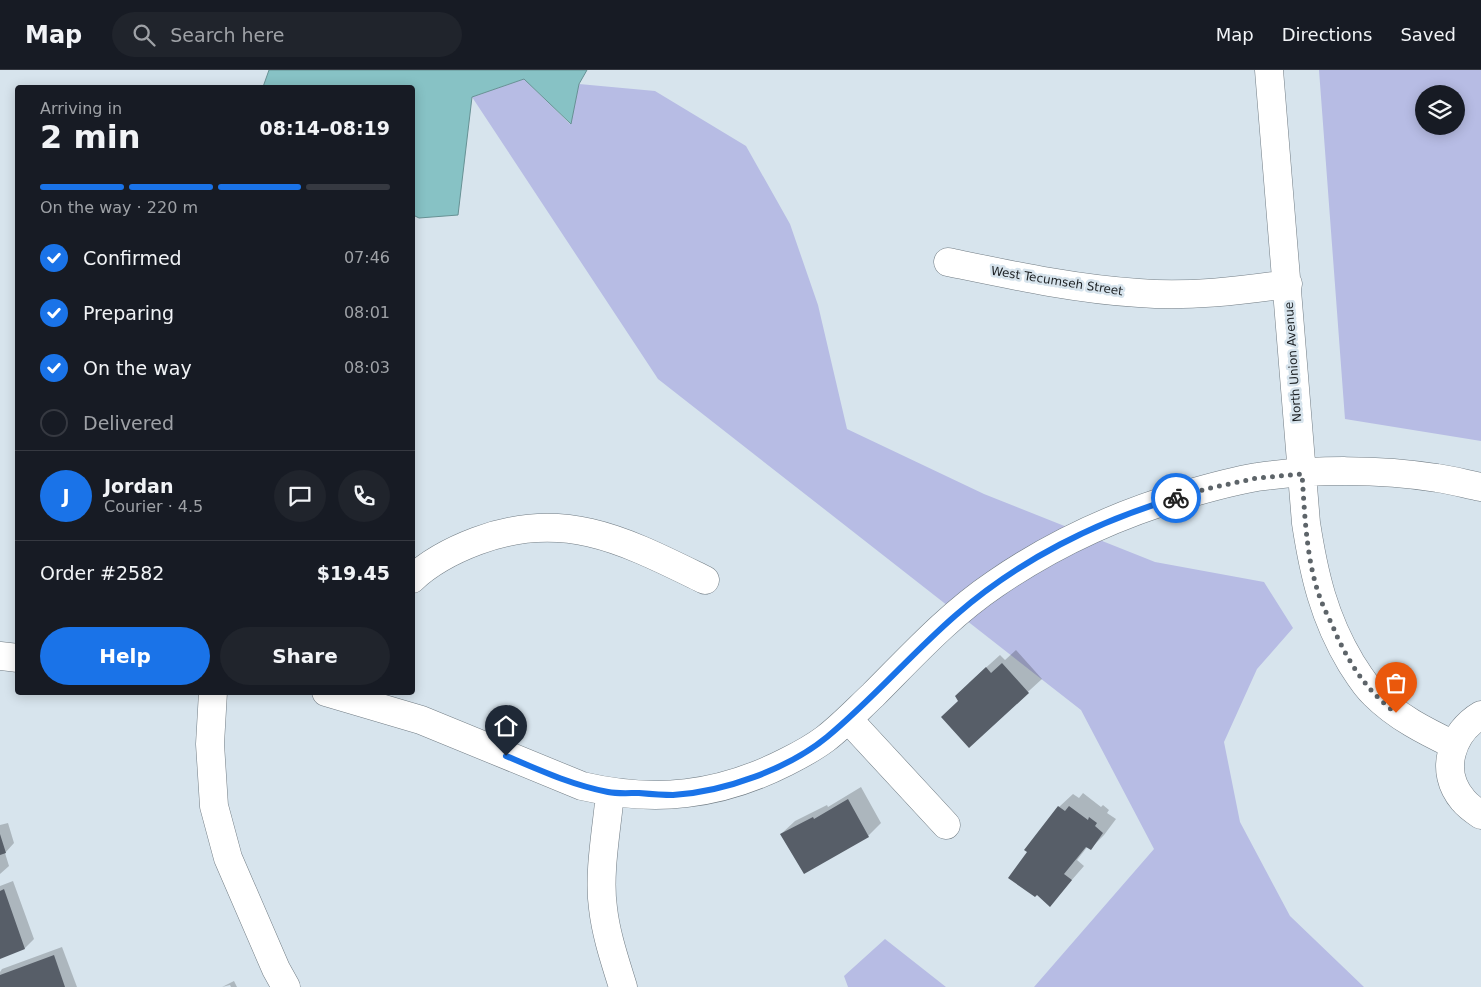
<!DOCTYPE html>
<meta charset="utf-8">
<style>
:root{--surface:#171b24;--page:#20242c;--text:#f1f3f6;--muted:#9ea1a6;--line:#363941;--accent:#1a73e8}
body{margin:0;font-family:"DejaVu Sans",sans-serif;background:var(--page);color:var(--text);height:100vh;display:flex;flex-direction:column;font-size:19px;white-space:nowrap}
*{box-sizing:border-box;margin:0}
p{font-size:16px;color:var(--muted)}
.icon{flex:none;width:28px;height:28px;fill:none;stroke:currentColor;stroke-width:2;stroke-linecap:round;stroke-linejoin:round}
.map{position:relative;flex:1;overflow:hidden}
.details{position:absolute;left:15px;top:15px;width:400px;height:610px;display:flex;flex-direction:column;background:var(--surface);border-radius:5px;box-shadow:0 2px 12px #0003}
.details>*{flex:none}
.fabs{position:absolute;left:1415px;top:15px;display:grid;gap:10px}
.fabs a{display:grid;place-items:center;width:50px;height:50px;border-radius:50%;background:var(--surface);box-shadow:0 2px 12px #0003;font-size:25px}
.pin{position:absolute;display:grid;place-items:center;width:42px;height:42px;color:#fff;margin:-51px -21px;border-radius:50% 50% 50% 0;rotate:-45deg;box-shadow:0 0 5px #0007}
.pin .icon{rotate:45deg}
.courier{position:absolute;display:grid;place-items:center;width:50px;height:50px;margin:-25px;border:4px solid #1a73e8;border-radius:50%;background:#fff;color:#222;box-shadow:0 1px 6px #0007}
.overview em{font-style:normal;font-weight:700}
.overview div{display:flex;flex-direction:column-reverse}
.overview{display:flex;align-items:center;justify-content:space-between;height:85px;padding:0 25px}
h1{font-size:32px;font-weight:700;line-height:38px}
.bar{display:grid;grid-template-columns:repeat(4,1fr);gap:8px 5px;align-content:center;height:60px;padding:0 25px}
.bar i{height:6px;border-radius:4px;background:var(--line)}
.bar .on{background:var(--accent)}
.bar p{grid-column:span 4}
.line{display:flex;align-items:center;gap:12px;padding:0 25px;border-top:1px solid var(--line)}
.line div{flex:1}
.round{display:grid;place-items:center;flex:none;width:52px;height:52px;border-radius:26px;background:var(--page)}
ol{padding:0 25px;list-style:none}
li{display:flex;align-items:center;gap:15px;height:55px}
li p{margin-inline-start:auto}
li .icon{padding:5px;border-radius:50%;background:var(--accent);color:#fff;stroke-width:4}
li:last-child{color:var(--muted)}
li i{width:28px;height:28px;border:2px solid var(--line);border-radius:50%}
.button{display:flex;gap:10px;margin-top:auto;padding:10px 25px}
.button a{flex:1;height:58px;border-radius:30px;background:var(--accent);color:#fff;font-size:20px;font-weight:700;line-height:58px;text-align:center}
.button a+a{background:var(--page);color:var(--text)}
header{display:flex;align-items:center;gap:30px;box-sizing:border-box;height:70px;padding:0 25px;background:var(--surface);border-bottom:1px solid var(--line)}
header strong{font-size:24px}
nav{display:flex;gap:28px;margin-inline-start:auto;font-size:18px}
.search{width:350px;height:45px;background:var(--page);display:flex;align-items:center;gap:12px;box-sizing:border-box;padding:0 18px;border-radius:28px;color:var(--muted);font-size:19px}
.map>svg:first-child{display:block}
.green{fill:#b7bce4;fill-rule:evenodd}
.water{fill:#87c2c5;stroke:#679194}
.shadow{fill:#0003}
.building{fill:#575e68}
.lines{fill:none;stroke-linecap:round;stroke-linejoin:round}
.minor-casing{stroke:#717c84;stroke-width:29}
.minor{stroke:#fff;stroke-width:28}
.done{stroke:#5d6469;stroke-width:5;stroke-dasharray:0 9}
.route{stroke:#1a73e8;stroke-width:6}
.labels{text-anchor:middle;stroke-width:5;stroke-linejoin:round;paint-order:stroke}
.street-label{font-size:12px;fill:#1b1f22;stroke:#d7e4ed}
</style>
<header>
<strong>Map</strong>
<div class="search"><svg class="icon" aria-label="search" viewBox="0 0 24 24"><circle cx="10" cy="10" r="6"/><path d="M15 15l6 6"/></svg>Search here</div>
<nav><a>Map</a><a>Directions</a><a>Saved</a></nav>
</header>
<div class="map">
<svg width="1481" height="917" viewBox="0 0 1481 917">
<rect width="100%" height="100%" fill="#d7e4ed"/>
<!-- green -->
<path class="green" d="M1319,0H1481V371L1345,349ZM1424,24H1456V56H1424Z
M524,9L570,54L579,14L655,21L746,76L790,154L818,235L847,359L984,424L1155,492L1264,512L1293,558L1257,599L1224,672L1240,752L1290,846L1364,917H1034L1154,779L1081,640L658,309L472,27Z
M885,869L946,917H848L844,906Z"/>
<!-- water -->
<path class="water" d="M269,0H587L579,14L571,54L524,9L472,27L458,145L419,148L413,145L412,18L263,17Z"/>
<!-- shadow -->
<path class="shadow" d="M1016,580L1042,609L969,676L960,630L970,612L1000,585L1005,590Z
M861,717L881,753L868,766L781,764L795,751L827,735L828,737Z
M1083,723L1101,737L1103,735L1109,740L1107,743L1116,749L1104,765L1091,778L1088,776L1077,790L1084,796L1050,835L1029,782L1026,780L1059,737L1073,724L1079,728Z
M8,753L14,773L5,783L9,796L0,804V755Z
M13,811L34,869L25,878L0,887V816Z
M62,877L77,917H0V902L2,899Z
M234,911L237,917H231L230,915L222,917Z"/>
<!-- building -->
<path class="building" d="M1002,593L1029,623L969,678L941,647L958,631L955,626L986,597L991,603Z
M848,729L869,767L804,804L780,764L813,747L814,749Z
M1058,736L1065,741L1069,736L1088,750L1089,747L1097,753L1095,756L1103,763L1091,780L1086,777L1064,804L1072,810L1050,837L1037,825L1035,827L1008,808L1027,782L1024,780Z
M0,764L6,783L0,785Z
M4,819L25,879L0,889V821Z
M54,885L65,917H0V905Z"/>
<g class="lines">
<defs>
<path id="minor" d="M1269,0L1306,453C1314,505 1324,548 1351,593C1358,604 1365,616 1374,624C1397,647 1425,661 1454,675
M948,192C1011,205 1075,219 1139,223C1188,227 1239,221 1288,214
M412,509C431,491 453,480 477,471C565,438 627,472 705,510
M0,586L18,588
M213,622L210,674L214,736L228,788L276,899L286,917
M326,622L421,650L582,716C655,733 719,726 786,692C800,685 813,678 825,669C842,656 857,640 873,625C912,586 949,545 995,514C1053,474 1116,445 1184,425C1208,418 1233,411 1257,407C1314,399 1380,399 1437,408C1452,410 1466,414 1481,417
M1481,645C1452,662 1438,701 1463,730C1467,735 1475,741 1481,745
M848,649L946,755
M610,723C607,758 598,803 603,838C606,865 615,891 623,917"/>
</defs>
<!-- minor casing -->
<use href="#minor" class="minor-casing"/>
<!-- minor -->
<use href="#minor" class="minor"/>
</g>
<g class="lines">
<!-- done -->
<path class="done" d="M1176,428L1206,419L1257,408L1302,404C1305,446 1306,493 1322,533C1326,543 1332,554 1336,564C1350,595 1368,622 1396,643"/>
<!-- route -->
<path class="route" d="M506,686C539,700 572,715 608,722C618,724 629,723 639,723C650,724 662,725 673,725C724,722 788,699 827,667C873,629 911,584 956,545C1019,490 1097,451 1176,428"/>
</g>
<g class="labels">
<!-- street labels -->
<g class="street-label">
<text transform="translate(1057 211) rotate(9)" y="4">West Tecumseh Street</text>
<text transform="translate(1293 292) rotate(-94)" y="4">North Union Avenue</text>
</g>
</g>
</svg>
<div class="fabs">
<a><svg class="icon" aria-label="layers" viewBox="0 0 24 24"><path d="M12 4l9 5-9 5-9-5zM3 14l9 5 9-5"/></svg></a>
</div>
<div class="pin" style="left:1396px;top:643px;background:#ea580c"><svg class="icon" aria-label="bag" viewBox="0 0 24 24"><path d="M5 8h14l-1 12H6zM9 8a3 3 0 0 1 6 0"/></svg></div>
<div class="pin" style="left:506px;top:686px;background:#1f2937"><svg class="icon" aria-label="home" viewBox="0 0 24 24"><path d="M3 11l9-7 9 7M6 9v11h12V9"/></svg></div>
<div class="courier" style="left:1176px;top:428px"><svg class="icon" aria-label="bike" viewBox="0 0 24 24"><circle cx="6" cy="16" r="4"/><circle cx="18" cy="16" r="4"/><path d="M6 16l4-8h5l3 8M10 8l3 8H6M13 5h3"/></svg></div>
<section class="details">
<div class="overview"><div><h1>2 min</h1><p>Arriving in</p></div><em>08:14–08:19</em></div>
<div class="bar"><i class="on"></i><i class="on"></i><i class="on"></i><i></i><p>On the way · 220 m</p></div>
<ol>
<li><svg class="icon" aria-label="check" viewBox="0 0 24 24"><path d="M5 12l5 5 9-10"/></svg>Confirmed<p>07:46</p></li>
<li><svg class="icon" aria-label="check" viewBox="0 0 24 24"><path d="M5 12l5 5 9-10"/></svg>Preparing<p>08:01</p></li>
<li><svg class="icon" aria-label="check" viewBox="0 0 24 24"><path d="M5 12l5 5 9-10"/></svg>On the way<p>08:03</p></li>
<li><i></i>Delivered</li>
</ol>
<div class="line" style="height:90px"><b class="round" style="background:var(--accent);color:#fff">J</b><div><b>Jordan</b><p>Courier · 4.5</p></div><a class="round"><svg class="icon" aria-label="chat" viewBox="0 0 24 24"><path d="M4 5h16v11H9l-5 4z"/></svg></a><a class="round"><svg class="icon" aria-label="phone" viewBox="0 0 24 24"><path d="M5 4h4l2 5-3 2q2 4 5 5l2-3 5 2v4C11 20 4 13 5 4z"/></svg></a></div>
<div class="line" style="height:65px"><div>Order #2582</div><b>$19.45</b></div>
<div class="button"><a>Help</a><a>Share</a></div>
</section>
</div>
